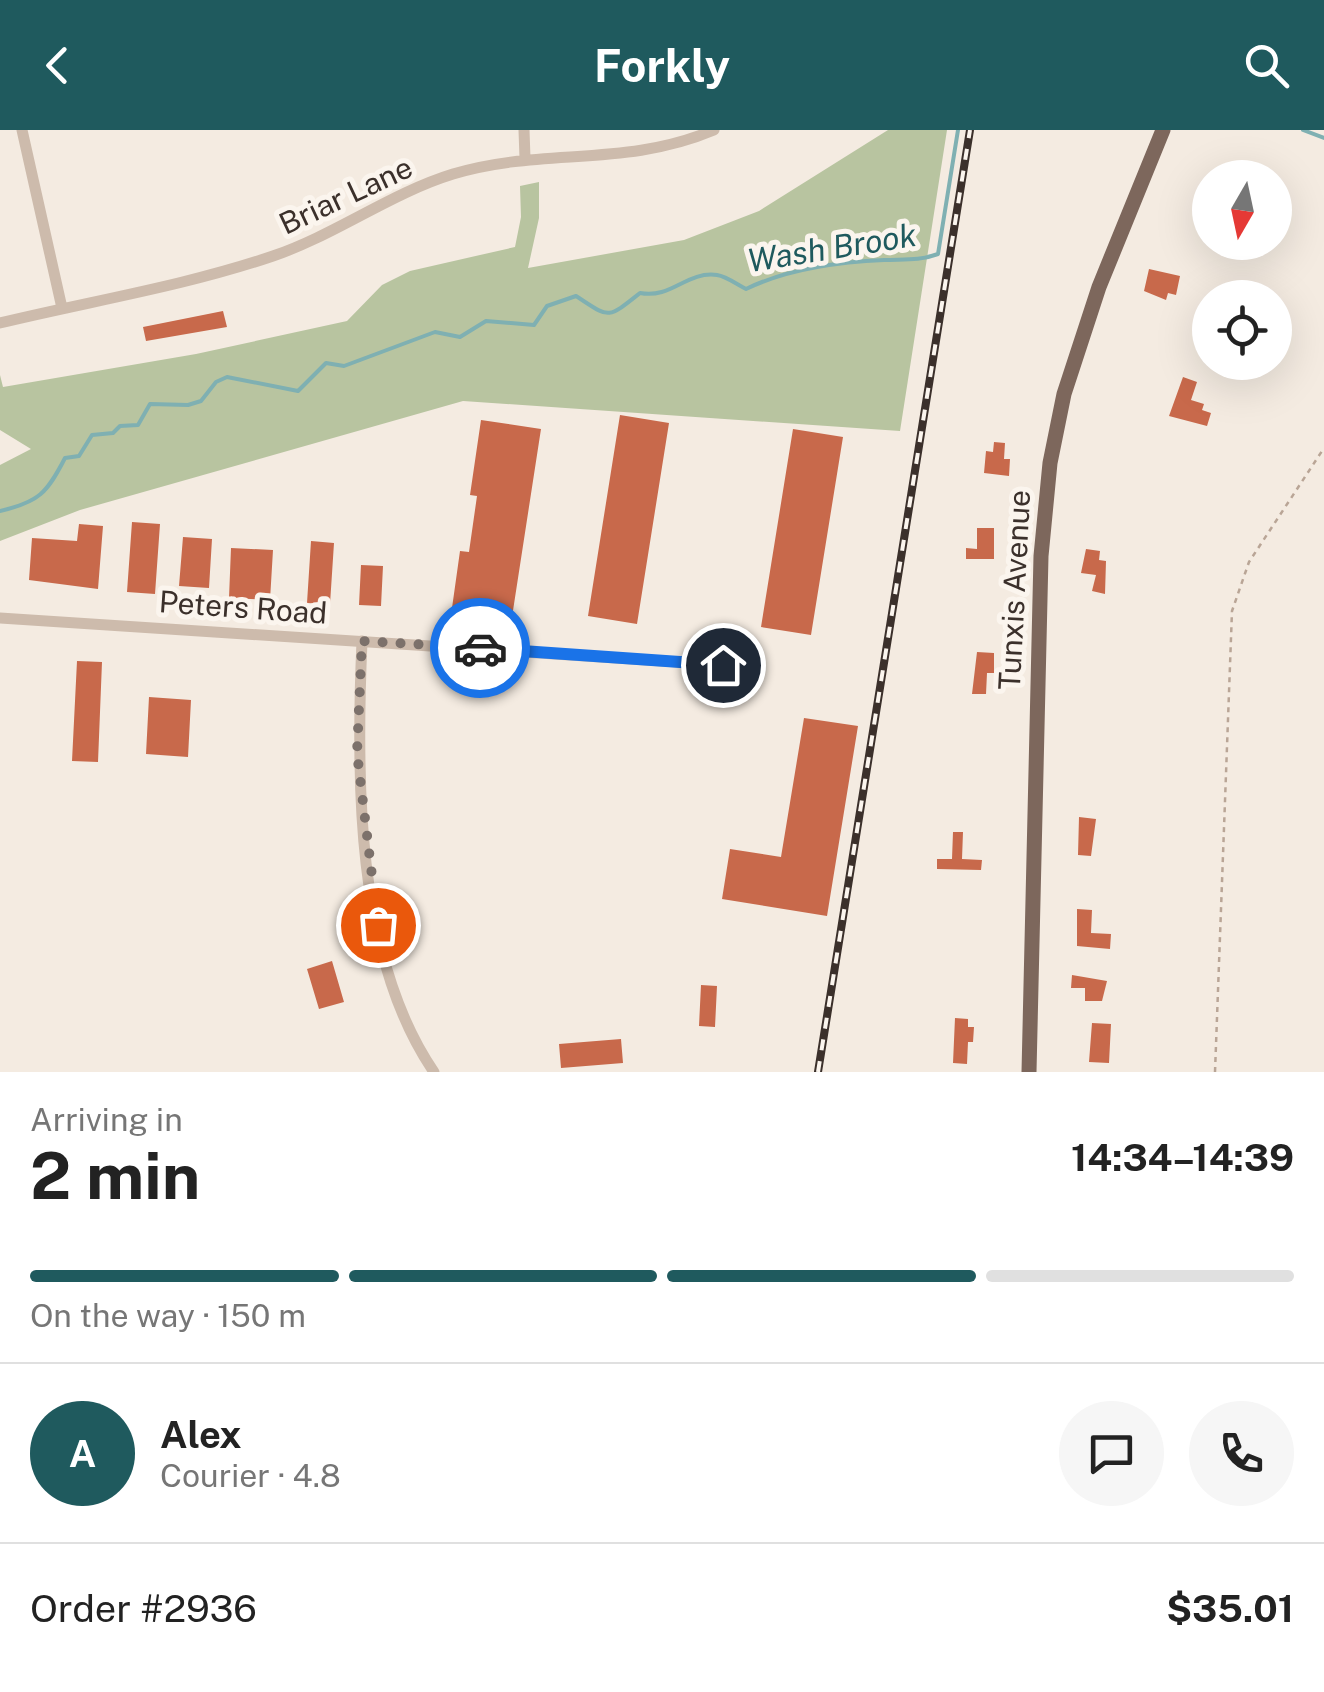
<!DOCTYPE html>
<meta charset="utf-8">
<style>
:root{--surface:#fff;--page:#f6f6f6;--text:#222;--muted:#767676;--line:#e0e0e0;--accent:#1f5a5e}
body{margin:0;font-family:"Public Sans",sans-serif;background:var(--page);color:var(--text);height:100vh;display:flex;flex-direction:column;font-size:38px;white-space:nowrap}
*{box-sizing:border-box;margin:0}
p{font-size:32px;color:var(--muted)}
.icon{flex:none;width:55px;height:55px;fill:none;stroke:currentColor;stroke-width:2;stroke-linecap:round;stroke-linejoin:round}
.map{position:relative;height:942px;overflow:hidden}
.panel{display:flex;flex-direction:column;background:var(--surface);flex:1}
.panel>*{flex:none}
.needle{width:65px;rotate:189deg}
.tools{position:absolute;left:1192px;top:30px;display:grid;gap:20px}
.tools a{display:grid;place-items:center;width:100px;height:100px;border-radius:50%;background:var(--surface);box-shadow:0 10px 40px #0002;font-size:50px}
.pin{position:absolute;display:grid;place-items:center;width:85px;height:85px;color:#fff;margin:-42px;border:5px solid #fff;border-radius:50%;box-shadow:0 2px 10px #0007}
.courier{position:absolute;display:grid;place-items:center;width:100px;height:100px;margin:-50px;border:8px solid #1a73e8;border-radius:50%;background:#fff;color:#222;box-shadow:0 2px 12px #0007}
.overview em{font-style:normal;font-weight:700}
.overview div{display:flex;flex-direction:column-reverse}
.overview{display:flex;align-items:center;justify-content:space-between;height:170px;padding:0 30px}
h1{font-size:65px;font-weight:700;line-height:75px}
.bar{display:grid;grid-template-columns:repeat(4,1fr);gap:15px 10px;align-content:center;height:120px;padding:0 30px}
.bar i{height:12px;border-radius:8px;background:var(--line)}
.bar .current{background:var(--accent)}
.bar p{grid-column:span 4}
.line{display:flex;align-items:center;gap:25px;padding:0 30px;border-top:2px solid var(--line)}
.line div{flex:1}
.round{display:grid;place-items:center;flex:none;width:105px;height:105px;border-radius:52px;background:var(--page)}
header{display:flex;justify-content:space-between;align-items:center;height:130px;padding:0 30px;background:var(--accent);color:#fff;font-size:45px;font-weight:700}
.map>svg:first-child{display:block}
.green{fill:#b8c4a0}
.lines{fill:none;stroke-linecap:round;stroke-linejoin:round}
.stream{stroke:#7fb0b2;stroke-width:4}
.building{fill:#c8694b}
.path{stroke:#b9a596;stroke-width:2.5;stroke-dasharray:5 5;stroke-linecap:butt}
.minor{stroke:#cdbbac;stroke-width:11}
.major{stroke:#7d675c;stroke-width:15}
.rail-casing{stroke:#3b302b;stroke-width:8}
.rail{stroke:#fbf5ee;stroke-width:4;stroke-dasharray:11;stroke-linecap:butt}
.done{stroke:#7c716b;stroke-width:10;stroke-dasharray:0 18}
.route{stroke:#1a73e8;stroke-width:12}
.labels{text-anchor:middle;stroke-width:10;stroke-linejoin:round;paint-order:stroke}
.street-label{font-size:30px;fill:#3b302b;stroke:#fbf5ee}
.water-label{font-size:32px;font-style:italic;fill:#1f5a5e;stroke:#fbf5ee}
</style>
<header><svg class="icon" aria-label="back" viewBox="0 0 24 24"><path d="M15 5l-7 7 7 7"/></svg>Forkly<svg class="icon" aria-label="search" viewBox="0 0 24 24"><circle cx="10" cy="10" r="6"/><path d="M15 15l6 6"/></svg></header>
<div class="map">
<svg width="1324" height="942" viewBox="0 0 1324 942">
<rect width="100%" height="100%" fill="#f4ebe1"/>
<!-- green -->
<path class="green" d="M888,0H947L900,301L463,271L80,380L0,411V335L31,319L0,300V245L3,257L196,224L347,191L382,155L410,141L515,117L521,87L520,56L539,52V88L528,138L684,110L759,81Z"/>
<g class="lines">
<!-- stream -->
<path class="stream" d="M1303,0L1324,8
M0,381C39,372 47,363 65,328L79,326L92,305L113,303L120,296L138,295L150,274L188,275L201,271L216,252L227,247L298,261L326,233L344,236L435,202L460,207L486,191L534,195L547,176L576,166C610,188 606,190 640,163C672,169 686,141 717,145C726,146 738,155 746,159C787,139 838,132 884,130C904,129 919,131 938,124L958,0"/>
</g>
<!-- building -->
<path class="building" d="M1149,139L1180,146L1176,165L1168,163L1166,170L1144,161Z
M223,181L227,197L146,211L143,197Z
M1183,247L1197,252L1191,270L1204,274L1202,280L1211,283L1207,296L1169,286Z
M620,285L669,293L637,494L588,486Z
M481,290L541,299L512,487L452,478L460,421L469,422L477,366L470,365Z
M793,299L843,307L811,505L761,497Z
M994,312L1005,313L1004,329H1010L1009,346L984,343L986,321L993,322Z
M132,392L160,394L155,464L127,462Z
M79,394L103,396L98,459L29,450L32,408L77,411Z
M977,398H994V429H966V418L977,419Z
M183,407L212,409L209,458L179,456Z
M311,411L334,413L330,474L307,473Z
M231,418L273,420L270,470L229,468Z
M1086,419L1100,421L1099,430L1106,431L1105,464L1092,461L1096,445L1081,443Z
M361,435L383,436L381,476L359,475Z
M977,522L994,523V543H987L986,564H972Z
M77,531L102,532L98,632L72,631Z
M149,567L191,570L188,627L146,624Z
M804,588L858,596L827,786L722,769L730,719L781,727Z
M1079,687L1096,689L1091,726L1078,725Z
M953,702H963L962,729L982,730L981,740L937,739V729H952Z
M1077,779L1092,780L1091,803L1111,804L1110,819L1077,816Z
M332,831L344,872L319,879L307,839Z
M1072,845L1107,851L1102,871H1085V858H1071Z
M701,855L717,856L715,897L699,896Z
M955,888L968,889V897H974L973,912H968L967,934L953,933Z
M1092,893L1111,894L1109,933L1089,932Z
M621,909L623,933L561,938L559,914Z"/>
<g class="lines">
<!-- path -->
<path class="path" d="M1215,942L1232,481L1249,432L1324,318"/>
<!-- minor -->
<path class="minor" d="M22,0L62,178
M524,0L525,28
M0,193C91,171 185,156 273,126C335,105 391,63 453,44C543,17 624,38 714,0
M0,488L723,535
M362,511C356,646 355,827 434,942"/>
<!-- major -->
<path class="major" d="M1029,942L1041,426L1050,333L1064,264L1099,157L1163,0"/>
<defs>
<path id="rail" d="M818,942L970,0"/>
</defs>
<!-- rail casing -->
<use href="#rail" class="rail-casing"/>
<!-- rail -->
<use href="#rail" class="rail"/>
</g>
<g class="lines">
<!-- done -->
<path class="done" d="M378,795L357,623L362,511L480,518"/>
<!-- route -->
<path class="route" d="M480,518L723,535"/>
</g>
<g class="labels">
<!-- street labels -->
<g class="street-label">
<text transform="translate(346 66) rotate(-25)" y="10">Briar Lane</text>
<text transform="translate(1015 460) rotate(-87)" y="10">Tunxis Avenue</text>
<text transform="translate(243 478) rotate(4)" y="10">Peters Road</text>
</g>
<!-- water labels -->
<g class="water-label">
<text transform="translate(832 118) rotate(-9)" y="11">Wash Brook</text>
</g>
</g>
</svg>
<div class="tools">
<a><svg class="needle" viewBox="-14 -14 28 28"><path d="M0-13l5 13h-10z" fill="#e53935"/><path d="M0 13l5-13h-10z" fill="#767676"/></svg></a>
<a><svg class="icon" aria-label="locate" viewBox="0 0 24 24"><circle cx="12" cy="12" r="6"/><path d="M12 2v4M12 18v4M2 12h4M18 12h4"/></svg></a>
</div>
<div class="pin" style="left:378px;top:795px;background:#ea580c"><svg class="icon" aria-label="bag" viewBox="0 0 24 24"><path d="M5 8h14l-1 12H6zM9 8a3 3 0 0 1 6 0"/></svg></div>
<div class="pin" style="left:723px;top:535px;background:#1f2937"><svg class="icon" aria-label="home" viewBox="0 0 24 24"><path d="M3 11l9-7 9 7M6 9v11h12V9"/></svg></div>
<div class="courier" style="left:480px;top:518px"><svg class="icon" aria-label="car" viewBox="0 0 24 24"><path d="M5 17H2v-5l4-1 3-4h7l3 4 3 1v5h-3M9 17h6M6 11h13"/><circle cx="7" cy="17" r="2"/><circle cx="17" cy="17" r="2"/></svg></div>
</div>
<section class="panel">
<div class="overview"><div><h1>2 min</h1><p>Arriving in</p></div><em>14:34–14:39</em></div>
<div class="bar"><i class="current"></i><i class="current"></i><i class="current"></i><i></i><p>On the way · 150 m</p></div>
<div class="line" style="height:180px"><b class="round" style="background:var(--accent);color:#fff">A</b><div><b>Alex</b><p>Courier · 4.8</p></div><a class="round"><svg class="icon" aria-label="chat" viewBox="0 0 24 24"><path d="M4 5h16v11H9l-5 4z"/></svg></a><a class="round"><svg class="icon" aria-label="phone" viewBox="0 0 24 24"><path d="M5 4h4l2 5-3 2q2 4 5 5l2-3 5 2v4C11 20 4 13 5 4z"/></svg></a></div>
<div class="line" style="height:130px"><div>Order #2936</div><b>$35.01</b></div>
</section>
